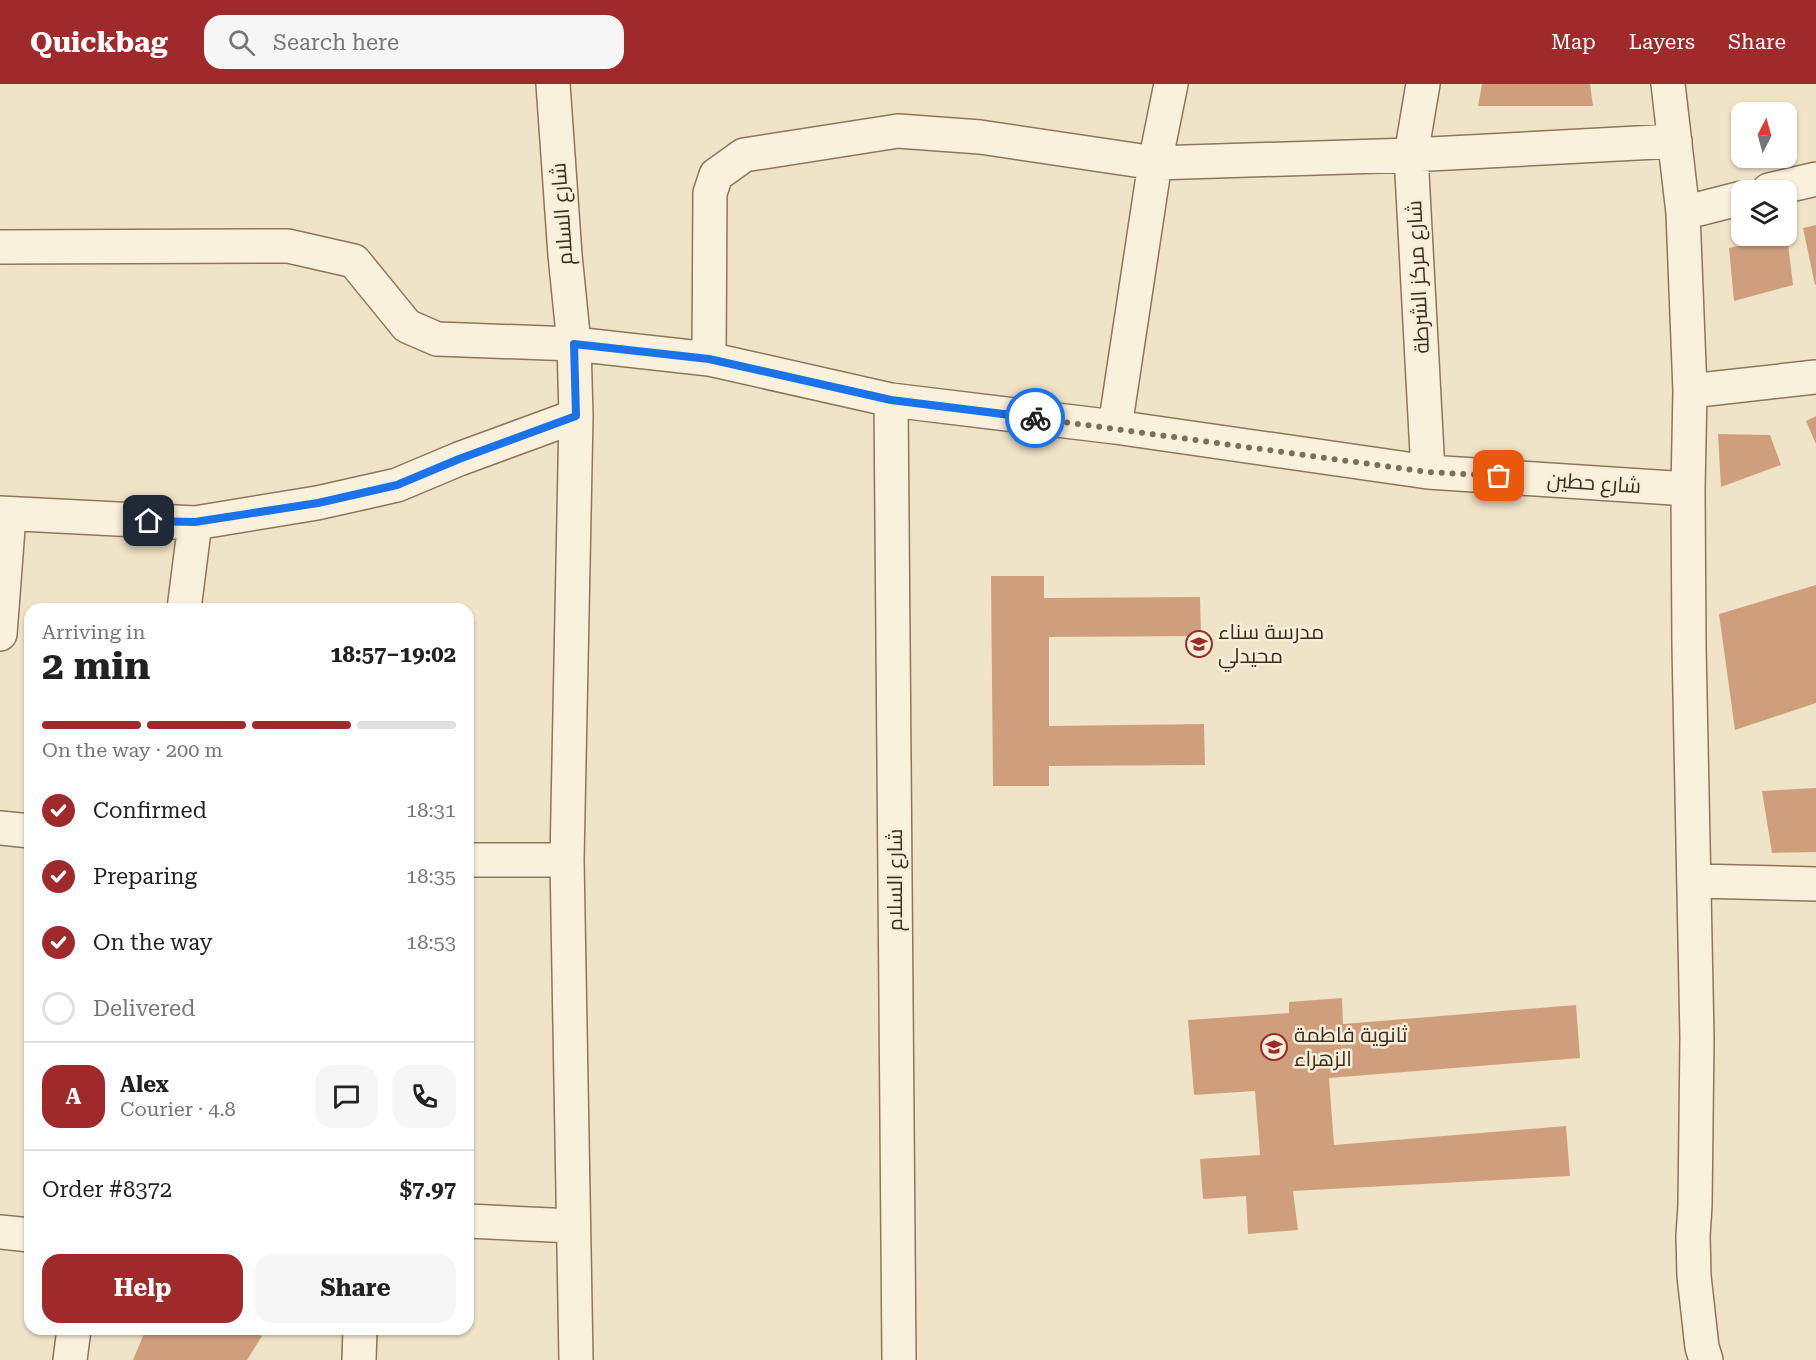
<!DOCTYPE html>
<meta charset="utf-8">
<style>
:root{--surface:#fff;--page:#f6f6f6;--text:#222;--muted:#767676;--line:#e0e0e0;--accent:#9e2a2b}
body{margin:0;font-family:"Roboto Serif",Cairo,serif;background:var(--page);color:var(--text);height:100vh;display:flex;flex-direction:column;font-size:22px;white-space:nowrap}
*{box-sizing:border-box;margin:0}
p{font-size:20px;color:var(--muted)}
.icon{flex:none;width:33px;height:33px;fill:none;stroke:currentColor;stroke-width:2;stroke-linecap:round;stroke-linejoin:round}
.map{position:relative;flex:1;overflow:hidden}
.drawer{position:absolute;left:24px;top:519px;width:450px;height:732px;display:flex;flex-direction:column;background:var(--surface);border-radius:18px;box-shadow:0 2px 4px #0004}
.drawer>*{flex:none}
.needle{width:39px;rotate:6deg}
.tools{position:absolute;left:1731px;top:18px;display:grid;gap:12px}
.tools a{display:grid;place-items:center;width:66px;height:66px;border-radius:12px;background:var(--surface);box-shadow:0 2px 4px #0004;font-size:30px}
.pin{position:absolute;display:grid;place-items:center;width:51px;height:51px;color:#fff;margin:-26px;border-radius:12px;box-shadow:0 3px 9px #0006}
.courier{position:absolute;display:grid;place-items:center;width:60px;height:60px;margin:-30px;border:4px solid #1a73e8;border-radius:50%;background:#fff;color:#222;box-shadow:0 2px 8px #0007}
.headline em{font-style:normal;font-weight:700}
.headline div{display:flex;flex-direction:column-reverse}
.headline{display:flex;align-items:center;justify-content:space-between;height:102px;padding:0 18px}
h1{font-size:39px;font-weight:700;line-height:45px}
.bar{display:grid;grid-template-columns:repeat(4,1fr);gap:9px 6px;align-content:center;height:72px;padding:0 18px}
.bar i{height:8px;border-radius:4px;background:var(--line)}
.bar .on{background:var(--accent)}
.bar p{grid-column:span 4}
.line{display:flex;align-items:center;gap:15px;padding:0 18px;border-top:2px solid var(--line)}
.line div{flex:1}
.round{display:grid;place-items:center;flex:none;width:63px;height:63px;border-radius:18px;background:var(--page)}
ol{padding:0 18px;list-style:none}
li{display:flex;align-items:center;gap:18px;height:66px}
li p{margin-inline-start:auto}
li .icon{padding:6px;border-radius:50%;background:var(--accent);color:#fff;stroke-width:4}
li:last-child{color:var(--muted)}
li i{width:33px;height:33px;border:3px solid var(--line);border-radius:50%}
.cta{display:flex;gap:12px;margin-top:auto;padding:12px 18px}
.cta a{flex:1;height:69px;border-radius:18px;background:var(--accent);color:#fff;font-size:24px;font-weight:700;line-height:69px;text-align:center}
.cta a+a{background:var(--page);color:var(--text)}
header{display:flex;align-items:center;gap:36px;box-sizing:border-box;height:84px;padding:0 30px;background:var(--accent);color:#fff}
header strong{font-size:28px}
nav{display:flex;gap:33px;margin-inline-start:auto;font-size:21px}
.search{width:420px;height:54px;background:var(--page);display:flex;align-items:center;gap:15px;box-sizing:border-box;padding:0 21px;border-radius:18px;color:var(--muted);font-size:22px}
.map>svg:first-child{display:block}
.building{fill:#cf9f7d}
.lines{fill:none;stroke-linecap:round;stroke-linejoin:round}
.minor-casing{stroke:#8d765c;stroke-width:36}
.minor{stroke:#faf1dc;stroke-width:33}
.done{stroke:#7c6e5b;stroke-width:6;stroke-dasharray:0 10.8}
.route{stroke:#1a73e8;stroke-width:8}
.labels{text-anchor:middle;stroke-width:5;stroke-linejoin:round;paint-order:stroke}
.street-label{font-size:21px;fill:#3d2e20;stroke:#f7eed8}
.poi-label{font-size:21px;fill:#3d2e20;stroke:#f7eed8;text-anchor:start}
</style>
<header>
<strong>Quickbag</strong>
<div class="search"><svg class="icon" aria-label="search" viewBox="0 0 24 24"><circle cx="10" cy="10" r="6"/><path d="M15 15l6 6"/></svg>Search here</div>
<nav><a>Map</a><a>Layers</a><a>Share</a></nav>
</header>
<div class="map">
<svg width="1816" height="1276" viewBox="0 0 1816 1276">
<rect width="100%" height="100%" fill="#f0e4c8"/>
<!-- building -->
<path class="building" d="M1482,0H1590L1593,22H1478Z
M1816,141V200L1815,201L1803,144Z
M1787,152L1793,201L1734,217L1729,164Z
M1816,332V360L1806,337Z
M1718,350L1770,351L1781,381L1721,403Z
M991,492H1044V514L1200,513L1201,552L1049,553V642L1204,640L1205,681L1049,682V702H993Z
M1816,501V619L1735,646L1719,530Z
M1816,704V768L1772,769L1762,707Z
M1342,914L1343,940L1576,921L1580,974L1329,994L1334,1061L1566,1042L1570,1092L1293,1107L1298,1146L1248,1150L1246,1112L1203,1115L1200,1075L1260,1071L1255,1007L1194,1011L1188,936L1289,929V918Z
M146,1245H252L251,1247L262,1252L247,1276H133Z"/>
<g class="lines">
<defs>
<path id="minor" d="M553,0L565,171L574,260L576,332L567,776L576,1276
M1423,0L1411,71L1428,388
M1668,0L1683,129L1690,307L1688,405L1689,562L1697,954L1695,1121L1693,1152L1694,1192L1702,1263L1706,1276
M1769,106L1816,95
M1683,129L1742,114
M0,163L288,162L354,177L407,242L437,255L574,260L709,275L891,316L1115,343L1428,388L1688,405
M709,275L710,109L716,91L744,71L898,47L980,53L1155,79L1411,71L1675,57
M1690,307L1816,293
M891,316L899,1276
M1115,343L1155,79L1171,0
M0,429L195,439L317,419L397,401L459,375L576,332
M184,525L195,439
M0,550L9,431
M0,744L30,747
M468,776H567
M1695,797L1816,800
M468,1137L573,1142
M0,1148L30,1151
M70,1276L74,1245
M359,1276L360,1245"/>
</defs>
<!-- minor casing -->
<use href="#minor" class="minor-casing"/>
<!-- minor -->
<use href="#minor" class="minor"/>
</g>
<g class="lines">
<!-- done -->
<path class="done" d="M1035,334L1428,388L1499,392"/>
<!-- route -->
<path class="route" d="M149,437L195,438L318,419L397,401L459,375L576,332L574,260L709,275L891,316L1035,334"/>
</g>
<!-- icons -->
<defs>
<symbol id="school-ring" viewBox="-11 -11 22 22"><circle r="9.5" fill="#f7eed8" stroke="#9e2a2b" stroke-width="1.5"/><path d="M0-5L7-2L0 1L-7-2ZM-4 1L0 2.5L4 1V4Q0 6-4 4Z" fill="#9e2a2b"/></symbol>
</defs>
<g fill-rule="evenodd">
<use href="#school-ring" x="1184" y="545" width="30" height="30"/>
<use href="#school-ring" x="1259" y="948" width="30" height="30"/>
</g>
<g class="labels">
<!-- street labels -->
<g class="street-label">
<text transform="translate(562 130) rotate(-94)" y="7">شارع السلام</text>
<text transform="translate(1418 193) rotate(-93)" y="7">شارع مركز الشرطة</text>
<text transform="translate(1594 399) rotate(4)" y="7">شارع حطين</text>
<text transform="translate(895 796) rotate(-90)" y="7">شارع السلام</text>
</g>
<!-- poi labels -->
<g class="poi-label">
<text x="1218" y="555">مدرسة سناء<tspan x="1218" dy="24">محيدلي</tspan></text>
<text x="1294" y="958">ثانوية فاطمة<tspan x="1294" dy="24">الزهراء</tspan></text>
</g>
</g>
</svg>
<div class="tools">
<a><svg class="needle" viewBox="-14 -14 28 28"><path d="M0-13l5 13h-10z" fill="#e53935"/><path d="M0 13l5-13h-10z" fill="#767676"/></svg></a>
<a><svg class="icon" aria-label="layers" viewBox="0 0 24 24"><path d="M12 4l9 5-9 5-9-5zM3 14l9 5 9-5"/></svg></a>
</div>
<div class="pin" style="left:1499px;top:392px;background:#ea580c"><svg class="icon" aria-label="bag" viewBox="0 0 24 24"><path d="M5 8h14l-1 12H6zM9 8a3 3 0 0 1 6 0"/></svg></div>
<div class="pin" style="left:149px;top:437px;background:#1f2937"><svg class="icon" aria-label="home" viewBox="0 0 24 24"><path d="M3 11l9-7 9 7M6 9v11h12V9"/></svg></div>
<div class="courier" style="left:1035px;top:334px"><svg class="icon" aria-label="bike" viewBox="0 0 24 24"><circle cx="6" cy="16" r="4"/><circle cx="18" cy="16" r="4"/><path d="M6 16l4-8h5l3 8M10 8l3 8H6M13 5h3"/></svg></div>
<section class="drawer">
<div class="headline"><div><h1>2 min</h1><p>Arriving in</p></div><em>18:57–19:02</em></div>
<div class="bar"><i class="on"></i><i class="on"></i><i class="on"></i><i></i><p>On the way · 200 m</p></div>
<ol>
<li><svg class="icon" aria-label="check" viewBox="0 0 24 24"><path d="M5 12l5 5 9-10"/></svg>Confirmed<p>18:31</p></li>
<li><svg class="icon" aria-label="check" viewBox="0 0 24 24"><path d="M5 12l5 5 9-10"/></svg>Preparing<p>18:35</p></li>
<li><svg class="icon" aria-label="check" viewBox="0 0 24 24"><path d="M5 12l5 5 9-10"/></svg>On the way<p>18:53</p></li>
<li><i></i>Delivered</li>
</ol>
<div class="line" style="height:108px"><b class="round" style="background:var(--accent);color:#fff">A</b><div><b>Alex</b><p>Courier · 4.8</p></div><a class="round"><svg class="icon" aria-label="chat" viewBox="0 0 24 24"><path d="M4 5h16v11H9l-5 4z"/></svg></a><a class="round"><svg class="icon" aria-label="phone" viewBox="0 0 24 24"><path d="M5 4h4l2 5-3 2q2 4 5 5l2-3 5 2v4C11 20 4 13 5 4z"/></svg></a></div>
<div class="line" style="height:78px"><div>Order #8372</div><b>$7.97</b></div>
<div class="cta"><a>Help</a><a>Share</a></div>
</section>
</div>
